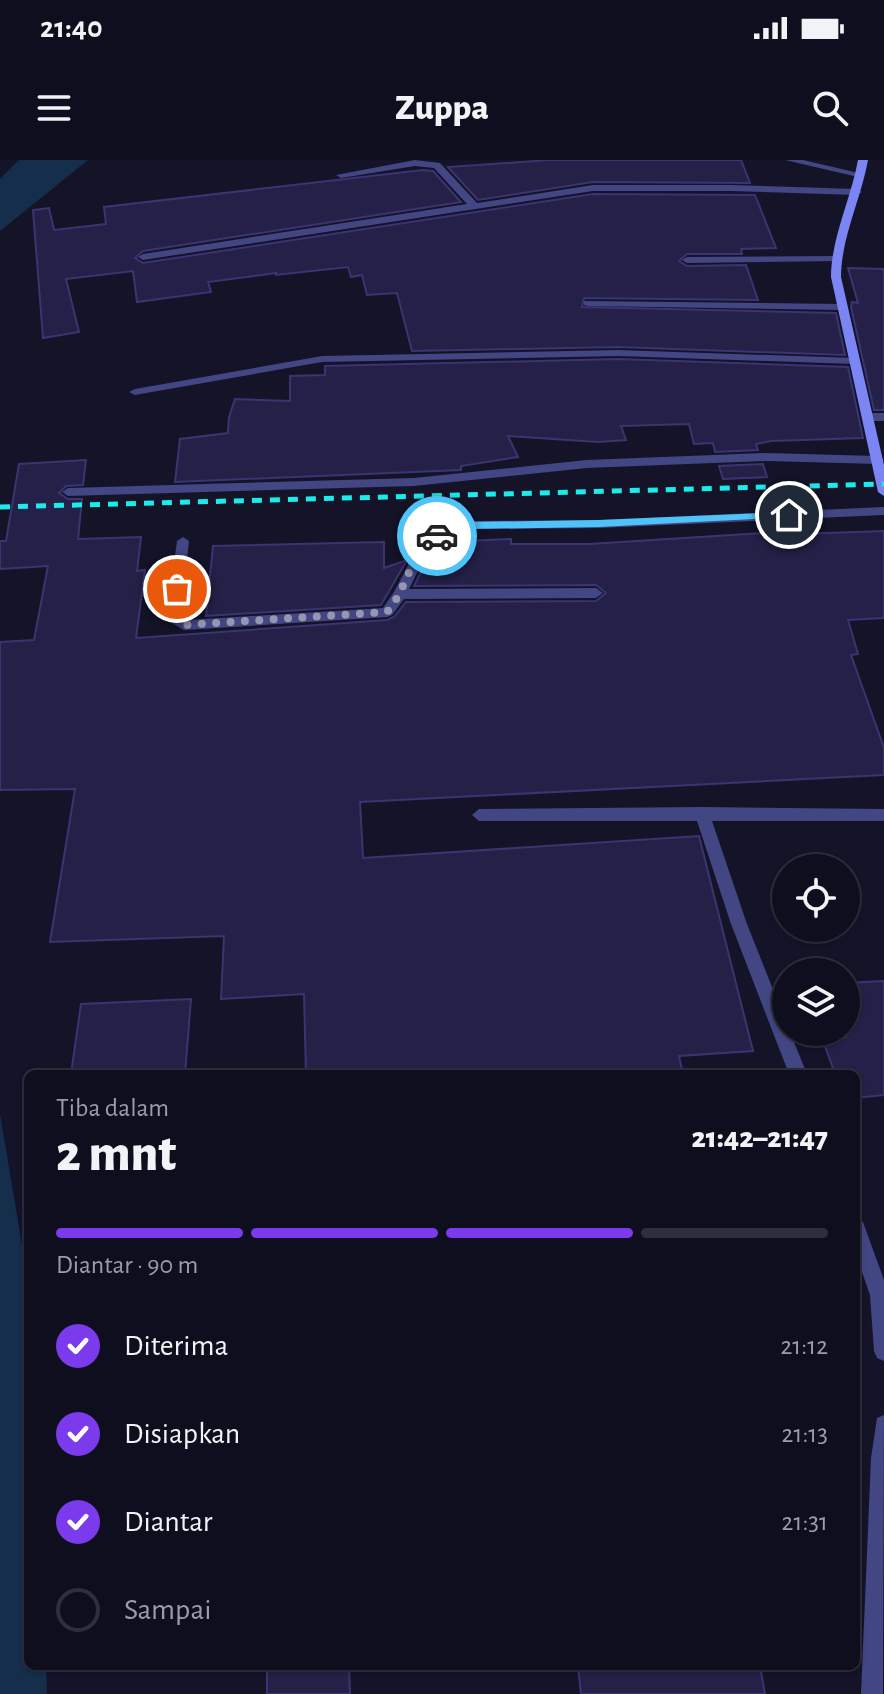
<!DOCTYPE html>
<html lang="id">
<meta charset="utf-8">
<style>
:root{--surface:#0f0e1e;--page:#1d1c2b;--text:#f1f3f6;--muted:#9b9ca4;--line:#2f2e3c;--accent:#7c3aed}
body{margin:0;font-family:"Alegreya Sans",sans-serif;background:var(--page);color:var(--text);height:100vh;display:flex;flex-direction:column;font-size:30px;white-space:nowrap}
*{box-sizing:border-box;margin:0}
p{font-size:26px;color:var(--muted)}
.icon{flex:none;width:44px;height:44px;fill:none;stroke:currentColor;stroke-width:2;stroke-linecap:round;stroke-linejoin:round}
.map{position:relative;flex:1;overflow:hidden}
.details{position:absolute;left:24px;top:910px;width:836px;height:600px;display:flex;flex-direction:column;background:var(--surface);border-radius:12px;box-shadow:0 2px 6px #0004,0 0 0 2px var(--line)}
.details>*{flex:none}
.buttons{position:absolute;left:772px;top:694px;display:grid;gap:16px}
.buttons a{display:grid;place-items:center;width:88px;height:88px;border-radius:50%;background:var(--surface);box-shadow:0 2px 6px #0004,0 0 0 2px var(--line);font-size:40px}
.pin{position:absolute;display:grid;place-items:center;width:68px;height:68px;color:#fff;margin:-34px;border:4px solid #fff;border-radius:50%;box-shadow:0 2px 8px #0007}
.courier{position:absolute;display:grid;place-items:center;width:80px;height:80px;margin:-40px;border:6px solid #4fc3f7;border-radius:50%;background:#fff;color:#222;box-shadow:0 2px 10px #0007}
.summary em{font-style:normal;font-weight:800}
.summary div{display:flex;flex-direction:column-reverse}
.summary{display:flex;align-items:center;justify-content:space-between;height:136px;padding:0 32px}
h1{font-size:52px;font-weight:800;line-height:60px}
.bar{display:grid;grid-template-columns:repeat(4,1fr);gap:12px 8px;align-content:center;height:96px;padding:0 32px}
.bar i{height:10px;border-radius:6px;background:var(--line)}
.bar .active{background:var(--accent)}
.bar p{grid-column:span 4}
ol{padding:0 32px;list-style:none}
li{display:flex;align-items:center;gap:24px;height:88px}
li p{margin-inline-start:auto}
li .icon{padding:8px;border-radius:50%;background:var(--accent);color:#fff;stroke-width:4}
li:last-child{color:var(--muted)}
li i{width:44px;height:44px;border:4px solid var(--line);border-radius:50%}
.status{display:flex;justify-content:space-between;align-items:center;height:56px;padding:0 40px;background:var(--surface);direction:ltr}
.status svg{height:22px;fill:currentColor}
header{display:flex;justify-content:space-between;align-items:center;height:104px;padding:0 32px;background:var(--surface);font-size:36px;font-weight:800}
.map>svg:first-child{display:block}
.water{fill:#142e4b}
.building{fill:#242047;stroke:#3a3471;stroke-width:2}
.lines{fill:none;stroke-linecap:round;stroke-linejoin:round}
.lane{fill:#424683;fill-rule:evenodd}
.street{fill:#424683;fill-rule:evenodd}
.secondary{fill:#7c85f4;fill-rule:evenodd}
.rail{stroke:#1aebeb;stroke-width:5;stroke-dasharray:10 8;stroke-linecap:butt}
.route{fill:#4fc3f7}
.done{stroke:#9796b2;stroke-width:8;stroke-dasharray:0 14.4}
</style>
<div class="status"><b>21:40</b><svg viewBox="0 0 49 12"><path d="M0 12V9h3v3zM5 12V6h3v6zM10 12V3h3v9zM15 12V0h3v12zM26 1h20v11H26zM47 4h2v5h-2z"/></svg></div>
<header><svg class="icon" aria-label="menu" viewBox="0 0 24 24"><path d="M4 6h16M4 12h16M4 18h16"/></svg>Zuppa<svg class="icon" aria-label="search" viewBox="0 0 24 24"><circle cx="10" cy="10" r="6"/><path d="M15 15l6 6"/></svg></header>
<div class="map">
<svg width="884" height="1534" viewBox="0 0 884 1534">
<rect width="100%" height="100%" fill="#141328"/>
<!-- water -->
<path class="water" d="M19,0H88L0,71V19Z
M0,954L28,1121V1506H46L47,1534H0Z"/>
<!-- building -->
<path class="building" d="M550,0H741L750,23L593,22L478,40L448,7Z
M423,10L433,11L461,42L143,91L135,98L143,103L593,34L755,35L776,88L741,89L742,94H687L679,101L687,106L746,105L758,140L584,138L582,147L836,153L845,195L618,187L412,191L397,133L367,135L362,115L351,117L348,107L276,115V113L208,122L211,132L137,142L133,111L66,119L79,172L43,178L33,50L49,48L54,70L106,64L104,47Z
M848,108L884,109V250H874L851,147L852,142L858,143Z
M618,199L848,207L863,278L771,281L756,284L758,290L715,292L713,283L694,284L689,264L621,266L626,280L598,282L508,276L518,297L461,306V310L175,322L180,279L228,273L229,257L235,239L290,241V216L325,215V206Z
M86,300L83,325L66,326L59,333L68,339H82L78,379L141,377L137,411L145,410L136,478L387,460L394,457L406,442L596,441L606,433L596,425L414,426L431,392L465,381L511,379V384H589L763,373L761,367L793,366L796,374L884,371V458L848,460L858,494L851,495L884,588V615L360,642L363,698L699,676L753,891L679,896L683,914H306L304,834L221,839L224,776L50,782L75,629L0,630V482L34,480L48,406L0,409V381H6L19,304Z
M763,304L767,317L723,319L719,306Z
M384,382V408L407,400L381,445L206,456L213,386Z
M884,821V935L856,938V914H835L823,880L846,877V823Z
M191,839L185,914H71L81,844Z
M267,1506H349L350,1534H267Z
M578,1506H760L765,1534H581Z"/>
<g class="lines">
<!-- lane -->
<path class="lane" d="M415,0L440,3L477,43L593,25H730L857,29L862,32L857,35L730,31H593L143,100L138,97L143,94L467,44L434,8L415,6L341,18L336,15Z
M702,647L884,649V661H712L747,764L786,862V872H790L807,914H789L731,764L697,661H479L472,655L479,649Z
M856,1060L863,1062L884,1120V1201L877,1198L874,1191L870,1135L856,1095Z
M884,1255L883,1534H861L871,1298L877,1258Z"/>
<!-- street -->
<path class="street" d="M785,0H803L863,14L858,17Z
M836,96L840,97V101L687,103L682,100L687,97Z
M584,141L841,144L846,147L841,150L588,146L584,145Z
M618,190L855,198L860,201L855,204L618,196L322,202L135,235L129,232L135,229L322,196Z
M884,253V261H869L863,257L869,253Z
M766,293L878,296L884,300L878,304L766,301L587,308L414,326L68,336L62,332L68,328L414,318L587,300Z
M884,347V355L599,368L469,369L431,385L409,429L596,428L603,433L596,438L404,439L392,455L387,457L184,470L172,463L167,453L177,381L183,377L189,381L181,453L187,460L383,448L394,432L422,379L467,361L599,360Z"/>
<!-- secondary -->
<path class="secondary" d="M858,0H868C861,39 841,78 841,117L884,305V336L878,332L831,117C831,78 851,39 858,0Z"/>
<!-- rail -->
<path class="rail" d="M0,347L884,324"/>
</g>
<!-- route -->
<path class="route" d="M789,352L793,353V357L599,367L468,369L437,379L432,376L467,362L599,360Z"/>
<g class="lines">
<!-- done -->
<path class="done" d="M177,429C176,442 170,459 184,465L387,452C407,430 411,390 437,376"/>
</g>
</svg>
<div class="buttons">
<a><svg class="icon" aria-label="locate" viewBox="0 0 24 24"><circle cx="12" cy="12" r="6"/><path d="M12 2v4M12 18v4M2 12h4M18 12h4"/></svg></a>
<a><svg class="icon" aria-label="layers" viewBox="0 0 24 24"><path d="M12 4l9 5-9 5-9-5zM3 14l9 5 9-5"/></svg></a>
</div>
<div class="pin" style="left:177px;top:429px;background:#ea580c"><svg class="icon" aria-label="bag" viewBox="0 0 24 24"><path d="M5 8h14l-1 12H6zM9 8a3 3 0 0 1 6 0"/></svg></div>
<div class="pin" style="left:789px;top:355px;background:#1f2937"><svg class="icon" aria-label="home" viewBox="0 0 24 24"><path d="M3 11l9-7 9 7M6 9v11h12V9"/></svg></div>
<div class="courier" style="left:437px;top:376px"><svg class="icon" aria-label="car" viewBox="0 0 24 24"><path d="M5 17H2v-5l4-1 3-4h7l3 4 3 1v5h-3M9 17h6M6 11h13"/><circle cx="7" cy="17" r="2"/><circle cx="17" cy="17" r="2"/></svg></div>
<section class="details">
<div class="summary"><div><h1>2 mnt</h1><p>Tiba dalam</p></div><em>21:42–21:47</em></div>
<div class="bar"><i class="active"></i><i class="active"></i><i class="active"></i><i></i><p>Diantar · 90 m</p></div>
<ol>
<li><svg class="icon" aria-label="check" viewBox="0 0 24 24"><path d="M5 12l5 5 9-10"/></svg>Diterima<p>21:12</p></li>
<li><svg class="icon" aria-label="check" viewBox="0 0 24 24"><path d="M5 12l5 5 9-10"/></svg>Disiapkan<p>21:13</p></li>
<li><svg class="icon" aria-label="check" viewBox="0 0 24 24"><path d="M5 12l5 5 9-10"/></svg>Diantar<p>21:31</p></li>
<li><i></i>Sampai</li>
</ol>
</section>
</div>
